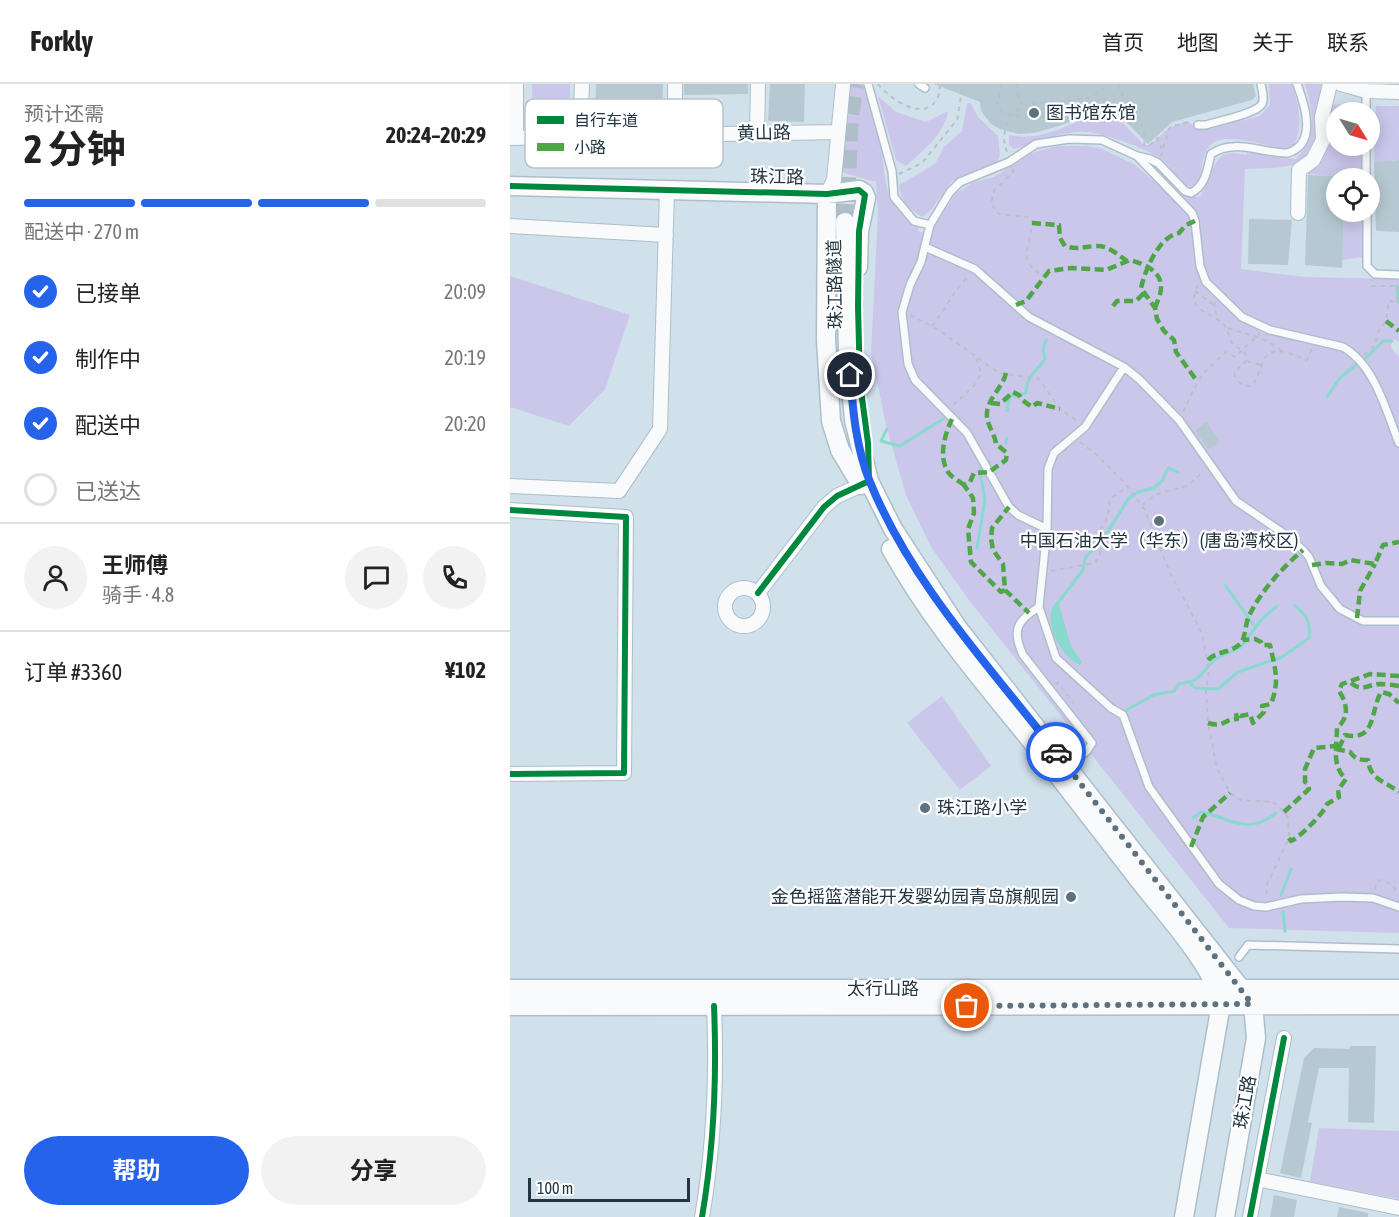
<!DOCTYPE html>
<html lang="zh">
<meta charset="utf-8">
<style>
:root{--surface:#fff;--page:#f2f2f2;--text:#222;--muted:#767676;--line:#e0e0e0;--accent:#2563eb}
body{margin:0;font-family:"Asap Condensed","Noto Sans SC",sans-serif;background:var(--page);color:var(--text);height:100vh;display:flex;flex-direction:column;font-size:22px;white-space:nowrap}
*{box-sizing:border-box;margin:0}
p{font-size:20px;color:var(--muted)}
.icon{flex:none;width:33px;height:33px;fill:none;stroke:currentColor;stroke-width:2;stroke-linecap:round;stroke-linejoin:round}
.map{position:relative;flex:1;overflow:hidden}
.sheet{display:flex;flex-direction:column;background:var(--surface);width:510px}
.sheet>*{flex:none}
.needle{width:39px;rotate:127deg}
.controls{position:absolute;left:816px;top:18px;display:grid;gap:12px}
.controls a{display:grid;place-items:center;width:54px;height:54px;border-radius:50%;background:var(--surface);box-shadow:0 3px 15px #0003;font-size:30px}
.scale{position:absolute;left:18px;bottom:15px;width:162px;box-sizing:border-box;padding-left:6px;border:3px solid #223543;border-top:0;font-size:16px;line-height:21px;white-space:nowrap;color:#223543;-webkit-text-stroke:4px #fff;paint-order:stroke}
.pin{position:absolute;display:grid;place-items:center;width:51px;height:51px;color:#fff;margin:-26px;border:3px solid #fff;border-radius:50%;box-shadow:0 2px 6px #0007}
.courier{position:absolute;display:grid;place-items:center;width:60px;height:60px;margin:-30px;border:4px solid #2563eb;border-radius:50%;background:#fff;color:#222;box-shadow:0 2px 8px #0007}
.overview em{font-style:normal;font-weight:700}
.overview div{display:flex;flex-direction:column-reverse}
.overview{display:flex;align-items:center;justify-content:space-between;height:102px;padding:0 24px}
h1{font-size:39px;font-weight:700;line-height:45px}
.bar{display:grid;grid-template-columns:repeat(4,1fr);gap:9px 6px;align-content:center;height:72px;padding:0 24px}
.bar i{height:8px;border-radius:4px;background:var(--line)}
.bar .current{background:var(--accent)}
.bar p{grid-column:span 4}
.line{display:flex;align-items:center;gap:15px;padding:0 24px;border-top:2px solid var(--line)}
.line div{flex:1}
.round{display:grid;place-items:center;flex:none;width:63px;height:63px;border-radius:32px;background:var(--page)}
ol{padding:0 24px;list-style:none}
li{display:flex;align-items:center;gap:18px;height:66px}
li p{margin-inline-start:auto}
li .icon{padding:6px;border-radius:50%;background:var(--accent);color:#fff;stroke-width:4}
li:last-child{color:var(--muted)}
li i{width:33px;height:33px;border:3px solid var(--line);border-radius:50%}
.action{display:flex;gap:12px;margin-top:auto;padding:12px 24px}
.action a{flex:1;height:69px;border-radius:36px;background:var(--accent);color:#fff;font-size:24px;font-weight:700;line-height:69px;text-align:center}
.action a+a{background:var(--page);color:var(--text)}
header{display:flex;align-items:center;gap:36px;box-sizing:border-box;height:84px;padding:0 30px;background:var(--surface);border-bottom:2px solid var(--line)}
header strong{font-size:28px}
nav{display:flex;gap:33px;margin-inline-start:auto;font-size:21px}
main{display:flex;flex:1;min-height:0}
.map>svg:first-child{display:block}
.green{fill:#cac7eb}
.water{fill:#89d9ce}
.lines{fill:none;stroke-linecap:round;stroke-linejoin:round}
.stream{stroke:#89d9ce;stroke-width:3}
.building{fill:#b6c9d2}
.secondary-tunnel{stroke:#aebfca;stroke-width:18;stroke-dasharray:18 9;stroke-linecap:butt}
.lane-casing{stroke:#aebec9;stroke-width:10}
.street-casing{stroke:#aebec9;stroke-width:16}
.secondary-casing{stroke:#aebec9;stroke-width:21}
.path{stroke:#bac1c6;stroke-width:2;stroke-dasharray:4.5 4.5;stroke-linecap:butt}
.lane{stroke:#f8fafc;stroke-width:7}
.street{stroke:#f8fafc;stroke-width:14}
.secondary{stroke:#f8fafc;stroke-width:18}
.quiet{stroke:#50a546;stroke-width:4.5;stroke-dasharray:9 4.5;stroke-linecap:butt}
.cycleway-casing{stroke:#fff;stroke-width:10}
.cycleway{stroke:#00873e;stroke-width:6}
.done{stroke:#5f717e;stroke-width:6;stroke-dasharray:0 10.8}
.route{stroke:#2563eb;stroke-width:8}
.poi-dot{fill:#5f717e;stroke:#fff;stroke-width:2}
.labels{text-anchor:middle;stroke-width:4.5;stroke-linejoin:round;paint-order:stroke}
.poi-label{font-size:18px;fill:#223543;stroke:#fff;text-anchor:start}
.street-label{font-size:18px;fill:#223543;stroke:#fff}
.key{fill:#fff;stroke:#bdc2c7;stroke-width:1.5}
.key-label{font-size:16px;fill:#223543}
</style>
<header>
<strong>Forkly</strong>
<nav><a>首页</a><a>地图</a><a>关于</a><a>联系</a></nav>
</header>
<main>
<section class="sheet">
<div class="overview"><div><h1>2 分钟</h1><p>预计还需</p></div><em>20:24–20:29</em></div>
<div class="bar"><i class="current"></i><i class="current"></i><i class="current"></i><i></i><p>配送中 · 270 m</p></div>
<ol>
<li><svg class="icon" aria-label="check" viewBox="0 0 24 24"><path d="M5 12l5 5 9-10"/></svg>已接单<p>20:09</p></li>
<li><svg class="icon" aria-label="check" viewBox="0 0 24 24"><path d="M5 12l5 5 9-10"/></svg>制作中<p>20:19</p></li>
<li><svg class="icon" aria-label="check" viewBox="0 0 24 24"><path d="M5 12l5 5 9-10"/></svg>配送中<p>20:20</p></li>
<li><i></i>已送达</li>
</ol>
<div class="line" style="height:108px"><a class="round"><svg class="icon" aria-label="person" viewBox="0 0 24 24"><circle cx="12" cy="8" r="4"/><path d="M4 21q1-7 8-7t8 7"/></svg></a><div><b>王师傅</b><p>骑手 · 4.8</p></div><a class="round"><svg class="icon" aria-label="chat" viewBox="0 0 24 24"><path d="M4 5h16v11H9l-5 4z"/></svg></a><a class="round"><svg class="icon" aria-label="phone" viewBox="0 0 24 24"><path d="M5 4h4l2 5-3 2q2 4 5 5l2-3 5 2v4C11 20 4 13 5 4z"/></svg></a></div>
<div class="line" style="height:78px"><div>订单 #3360</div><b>¥102</b></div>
<div class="action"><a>帮助</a><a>分享</a></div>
</section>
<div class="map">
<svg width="889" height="1133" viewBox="0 0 889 1133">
<rect width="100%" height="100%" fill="#d1e1ec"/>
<!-- green -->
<path class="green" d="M22,0H60V39L23,40Z
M338,0H352C357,15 364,29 368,44C378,86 366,118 409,143L408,147L419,151L446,109L464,98L484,93L522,69L547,62H578L592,65L624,80L660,111L690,113C705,91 700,62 735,71L738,68L785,75C808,57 803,26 795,0H811C814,10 811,22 810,33C806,88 780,83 735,85L731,185L795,193L889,195V257L882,255L881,263L889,273V849L719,844L459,516L421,463L396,411L377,345L361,270L368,128L366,98L331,88Z
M759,0H782C788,20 795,43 783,62L774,65C756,61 734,54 715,55C683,58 698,100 682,102C671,103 663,86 656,79C643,66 607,55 589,50C558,42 533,58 504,65L499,61V51C531,59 565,38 593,26L606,32L634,61H640L660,43L678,37L687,45H700L750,32L760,21Z
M368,12L386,28L416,38L438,27C435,49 412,68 396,82L386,76Z
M460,18L468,33L488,52L490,71L487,78L442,97L422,125L412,133C398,124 391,117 389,101L425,80L434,63L452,47L457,20Z
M838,19L851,23V28H826V62H851L852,94L797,90L817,63L820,51L818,28L823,21Z
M866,22H889V76L864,78Z
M834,128H852V173L832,176Z
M0,192L120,231L95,305L59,342L0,323Z
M432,612L481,682L450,706L397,639Z
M809,1044L889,1047V1115L800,1098Z"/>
<!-- water -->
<path class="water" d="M546,518L549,521L561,562L572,578L570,581C552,574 530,536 546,518Z"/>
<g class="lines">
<!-- stream -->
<path class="stream" d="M887,202L888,218
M856,274L873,257H882
M817,313L829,295L846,281
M497,327L499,313L502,310L505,312L516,309C517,291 526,288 535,275L533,266L536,256
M377,345L371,357L390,362L433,335
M496,359L497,354
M467,464L475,416L470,387L479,378
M715,501L745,543
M547,520L573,486L575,474L595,452L619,414L628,408L644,404L652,397L658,384L668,388
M680,598L688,594L705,575L731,563L751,536L767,522
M614,630L618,625L644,611L664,607L669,600L679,598L685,604L708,605L728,588L772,573L799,554C801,538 797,531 785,522
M683,734L691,728C721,734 737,752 766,729
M771,811L781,785
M773,828L775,847"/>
</g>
<!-- building -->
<path class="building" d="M86,0H153L152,31L85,32Z
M174,0H238V10L174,11Z
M260,0H295L294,38L258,37Z
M424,0H743L746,12L742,16L662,38L638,60L599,21L552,41L524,49L508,50L490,45L481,40L471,27L470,18Z
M889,76V148L866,147L864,78Z
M798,91L826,92V128H834L832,184L795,181Z
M739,135L782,136L778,181L738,180Z
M697,338L710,358L698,365L685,346Z
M840,962H866L864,1039L838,1038L839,984H809L798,1038L802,1039L791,1094L770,1089L794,974L804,964L840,965Z
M764,1111L787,1116L784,1133H760Z
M829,1123L858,1129V1133H827Z"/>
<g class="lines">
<!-- secondary-tunnel -->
<path class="secondary-tunnel" d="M335,138L340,32L345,0"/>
<defs>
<path id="lane" d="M358,0L382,87L384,113L404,137L420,141L440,108L450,98L499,78L526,60L559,55L592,56L627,72L640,75L648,79L675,107L681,109C696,101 697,86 701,70C724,54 751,69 777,69C808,61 795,21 787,0
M409,0L415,4
M856,7V28
M688,41H696C708,37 746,30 752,20C755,14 752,6 751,0
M856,62V94
M628,73L682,129L685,137L690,182L696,198L732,233L760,246L833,263C865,281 876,327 889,359
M857,128V182L865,190L889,191
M420,141L411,178L400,201L392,228L398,280L405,296L457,349L499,423L508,431L537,445L529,523L546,574L601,624L613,631L639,703L709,800L729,816L744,822L756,823L791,815L832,813L863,814L889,823
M415,163L465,185L519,233L614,283L629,295L669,336L726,417L773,449L793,466L799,473L811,502L830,525L853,537H889
M537,445L538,385L544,369L575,343L614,283
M529,523C506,537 502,547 513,571L582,659L577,667L558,682
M729,873L738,861L889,865"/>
<path id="street" d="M6,0V54
M831,0L856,7L889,8
M247,50L248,0
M165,51V0
M70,53L72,0
M0,54L327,48
M317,110L324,96L333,0
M788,129L789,86L803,76L813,56L812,33L820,0
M0,142L156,151
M0,402L109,407L150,345L157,106
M0,426L116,433L114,689L0,690
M215 523a19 19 0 1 1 38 0a19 19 0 1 1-38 0Z
M248,509L314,423L327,412L358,398
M747,1095L889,1124
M192,1133C204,1063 207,993 204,922
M740,1133L774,954"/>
<path id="secondary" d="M0,102L317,110L349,106L354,109L356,114L349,147L348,183
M317,110L316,256L321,337L330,366L351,401
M335,138L338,269L344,336L359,397L383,445L447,543L743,920L746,954L715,1133
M381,465C421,537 472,596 523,659C559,705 594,751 629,796C653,827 706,884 711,920L674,1133
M0,905H889
M0,922L889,921"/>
</defs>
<!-- lane casing -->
<use href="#lane" class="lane-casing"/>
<!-- street casing -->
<use href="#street" class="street-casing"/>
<!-- secondary casing -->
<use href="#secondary" class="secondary-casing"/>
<!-- path -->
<path class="path" d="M368,0C378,13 410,37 425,18C429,13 431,6 429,0
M492,0L487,20L492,29C516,36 546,35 569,27C581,23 595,10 607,12C624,16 638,46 634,61H640L647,54L653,68L651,72
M507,0L508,11L512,20
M608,0L615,16
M537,33L543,15
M653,64L660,43L682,37
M497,68C493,58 494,52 496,41C510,0 576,33 597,0
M503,85V88L484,107L481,120L489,130L519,133L522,137C522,163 505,175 533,192
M389,90L412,79L447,36L453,0
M688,201C674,229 703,227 715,242C719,247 718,253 722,259L735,269L736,277L724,289C727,299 732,302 742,302C748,294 748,289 752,280C759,258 781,270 797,276L802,265
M685,207L704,221
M705,218L704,225L709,235
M400,231L429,246L489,289L529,295L550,325L569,338
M422,242C435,226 444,206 459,192
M718,244C737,251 755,253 771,266
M854,271L865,261L869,246L876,237L879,217L888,218L887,202H862V196
M737,277L751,281
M443,321L464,302L471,289L466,273
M673,328C687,297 690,290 716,268L725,273L750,249
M570,358L587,371L613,397L635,426L660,489L692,549L699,586L696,606L698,639L707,684L720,709L730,716L762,718L769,722L778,733L779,754L757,801L756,814
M632,421L647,410L677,402L694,387
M541,487L585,479L591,467L586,453L597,435L600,415L618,403
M546,600L548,598L563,619
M865,805L866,798L872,796L881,800L889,809"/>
<!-- lane -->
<use href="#lane" class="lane"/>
<!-- street -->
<use href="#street" class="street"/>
<!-- secondary -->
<use href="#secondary" class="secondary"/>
<!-- quiet -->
<path class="quiet" d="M685,137L676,141L669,149C649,152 635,186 631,204L645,224L647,235L654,247L664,256L666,268L687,297
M522,139L549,141L550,154L555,162C567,166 573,163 585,162C598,161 607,170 617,177
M506,221L516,217L539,187L561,184L596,186L620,176C634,180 652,187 651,204C651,210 647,218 645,224
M603,222L607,217H626L634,209
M876,237L889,247
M496,289C493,304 475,316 477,333C478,343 485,350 486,360L497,369L496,376L479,388L464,389L460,398L454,401L463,414L464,429L458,445L461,478L491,508L495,506L493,480L483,466L481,455L482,444L499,423
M481,319L490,320L503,308L509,311L512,316L522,323L527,319L550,325
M442,335C435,350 428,372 438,388C441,393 449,397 454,401
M802,481L816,479L832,480L840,476L865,480L873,461L889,458
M495,506L519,529
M847,534L850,507L865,480
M698,576C706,567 722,569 731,559C736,552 735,540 739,532C750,508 773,483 793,466
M841,599C852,608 857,601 869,600C875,600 883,601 889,602
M698,639C714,644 714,635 727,635L726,629L731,632L740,630L743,639L754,628L752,622L761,620C770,596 765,585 760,561H752L751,558L745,555L733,556
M829,664L835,651C866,658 860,628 871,608L879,610L889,619
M826,665L840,668C845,675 849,676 858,676C860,696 875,697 889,708
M774,728L799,705L798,700L795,698V685L804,664L826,662
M779,754L781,757C789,754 815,728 817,720L829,713L828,706L836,695C821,682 827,662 827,644C840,633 837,619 829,607L832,600L860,590L889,592
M681,763L693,733L720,709"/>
<defs>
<path id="cycleway" d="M0,102L317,110L349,106L355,111L349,147L348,223L350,299L358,359L359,397L327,412L314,423L248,509
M0,426L116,433L114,689L0,690
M192,1133C204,1063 207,993 204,922
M740,1133L774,954"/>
</defs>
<!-- cycleway casing -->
<use href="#cycleway" class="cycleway-casing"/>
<!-- cycleway -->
<use href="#cycleway" class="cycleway"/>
</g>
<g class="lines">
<!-- done -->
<path class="done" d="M457,922L742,920L546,668"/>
<!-- route -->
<path class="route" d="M340,291C343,327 346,364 360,398C401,499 480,583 546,668"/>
</g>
<!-- markers -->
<g class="poi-dot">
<circle cx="524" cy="29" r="6"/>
<circle cx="649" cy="437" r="6"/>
<circle cx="415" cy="724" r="6"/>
<circle cx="561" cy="813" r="6"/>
</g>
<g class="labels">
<!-- poi labels -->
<g class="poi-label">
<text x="536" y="35">图书馆东馆</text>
<text x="649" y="463" text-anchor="middle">中国石油大学（华东）(唐岛湾校区)</text>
<text x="427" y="730">珠江路小学</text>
<text x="549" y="819" text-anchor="end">金色摇篮潜能开发婴幼园青岛旗舰园</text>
</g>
<!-- street labels -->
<g class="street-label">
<text transform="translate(254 49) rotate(-1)" y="6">黄山路</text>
<text transform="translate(267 93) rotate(1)" y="6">珠江路</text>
<text transform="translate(325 200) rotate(-91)" y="6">珠江路隧道</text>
<text x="373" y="911">太行山路</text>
<text transform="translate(735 1018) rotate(-80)" y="6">珠江路</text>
</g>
</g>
<!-- legend -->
<rect x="15" y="15" width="198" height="69" rx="9" class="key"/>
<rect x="27" y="32" width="27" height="8" fill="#00873e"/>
<rect x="27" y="59" width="27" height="8" fill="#50a546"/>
<g class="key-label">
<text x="64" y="42">自行车道</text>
<text x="64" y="69">小路</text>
</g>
</svg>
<div class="controls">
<a><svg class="needle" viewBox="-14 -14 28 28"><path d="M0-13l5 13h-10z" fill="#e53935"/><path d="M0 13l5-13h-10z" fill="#767676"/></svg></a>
<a><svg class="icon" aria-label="locate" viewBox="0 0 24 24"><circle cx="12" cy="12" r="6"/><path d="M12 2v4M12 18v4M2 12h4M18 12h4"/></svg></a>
</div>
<div class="scale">100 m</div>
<div class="pin" style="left:457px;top:922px;background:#ea580c"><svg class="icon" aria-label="bag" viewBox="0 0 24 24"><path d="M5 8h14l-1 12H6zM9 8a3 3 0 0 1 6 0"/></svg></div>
<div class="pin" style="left:340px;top:291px;background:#1f2937"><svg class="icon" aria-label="home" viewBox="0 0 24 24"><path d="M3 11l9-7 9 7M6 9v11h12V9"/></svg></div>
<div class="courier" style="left:546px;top:668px"><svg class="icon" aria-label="car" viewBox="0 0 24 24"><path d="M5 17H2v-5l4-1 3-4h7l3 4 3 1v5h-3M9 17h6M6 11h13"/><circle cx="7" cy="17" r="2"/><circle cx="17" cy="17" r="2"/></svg></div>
</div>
</main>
